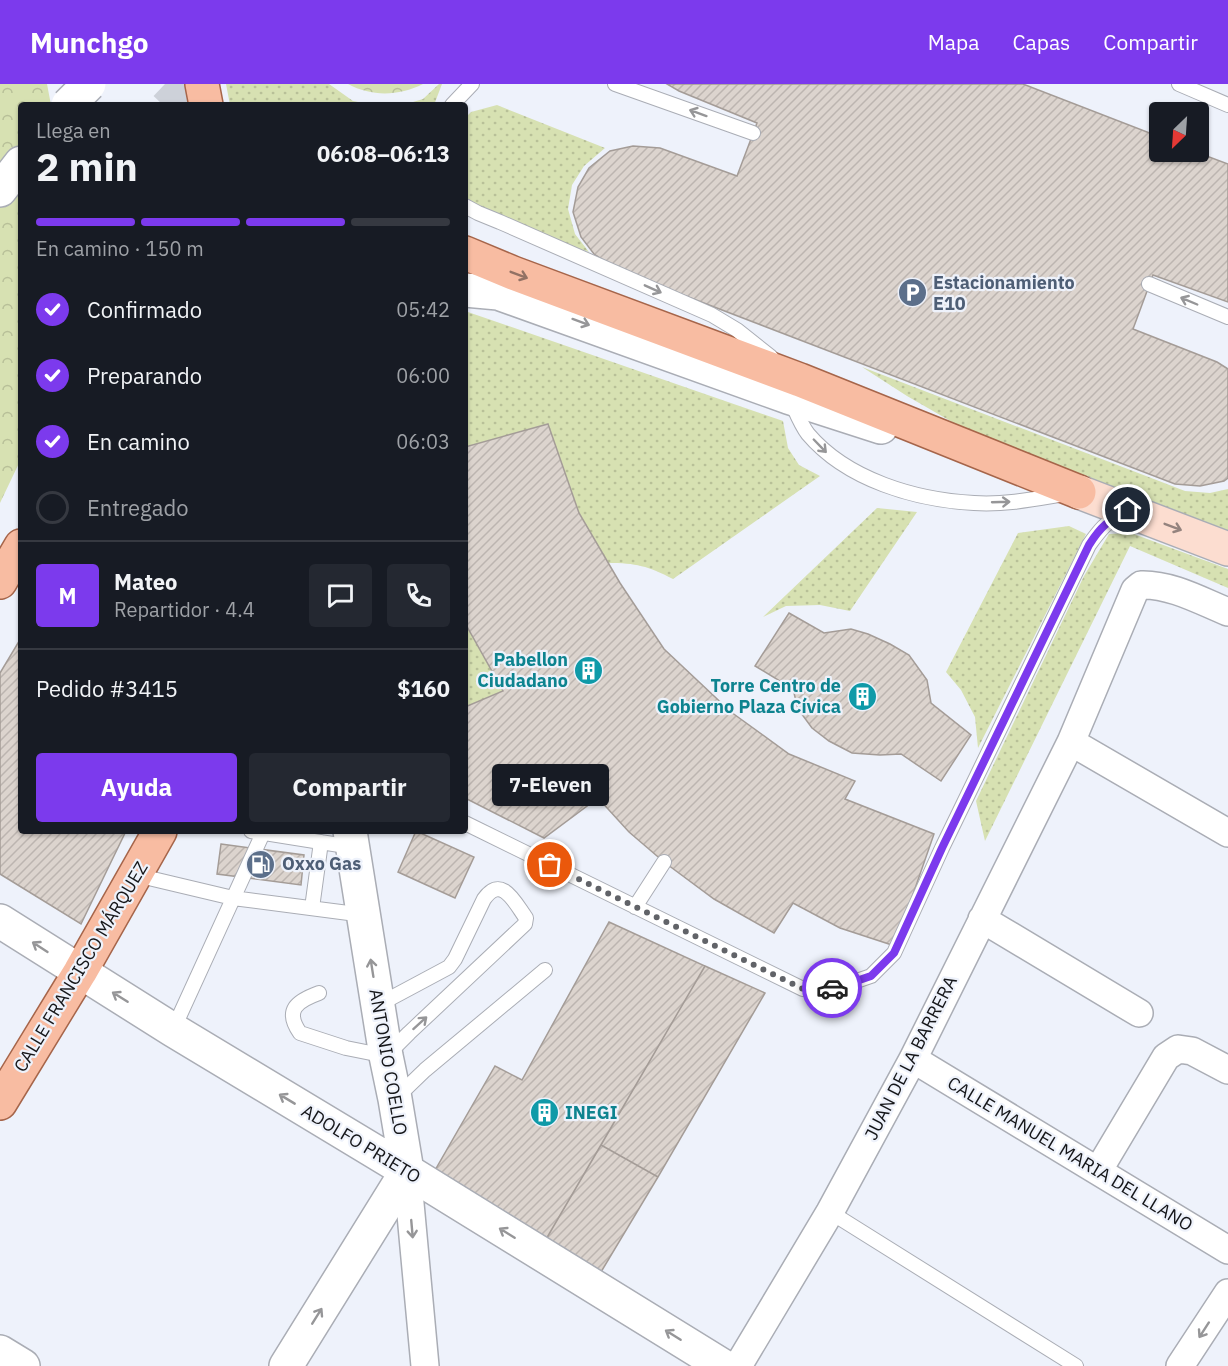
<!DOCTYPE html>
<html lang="es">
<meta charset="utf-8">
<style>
:root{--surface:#171b24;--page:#242831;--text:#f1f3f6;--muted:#9ea1a6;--line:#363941;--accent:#7c3aed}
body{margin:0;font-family:"IBM Plex Sans",sans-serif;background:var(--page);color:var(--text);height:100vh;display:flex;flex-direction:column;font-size:22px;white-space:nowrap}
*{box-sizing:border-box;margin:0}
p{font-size:20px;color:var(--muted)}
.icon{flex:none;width:33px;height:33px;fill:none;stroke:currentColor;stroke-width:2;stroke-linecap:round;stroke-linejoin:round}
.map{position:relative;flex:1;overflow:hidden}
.side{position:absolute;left:18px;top:18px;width:450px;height:732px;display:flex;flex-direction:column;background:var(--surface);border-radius:6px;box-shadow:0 2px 4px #0004}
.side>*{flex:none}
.needle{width:39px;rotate:205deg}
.buttons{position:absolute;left:1149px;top:18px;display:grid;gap:12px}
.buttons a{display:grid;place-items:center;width:60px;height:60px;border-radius:6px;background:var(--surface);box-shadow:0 2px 4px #0004;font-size:30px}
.pin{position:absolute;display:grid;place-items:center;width:51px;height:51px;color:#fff;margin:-26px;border:3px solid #fff;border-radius:50%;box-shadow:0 2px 6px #0007}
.courier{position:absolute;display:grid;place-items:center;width:60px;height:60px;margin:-30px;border:4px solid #7c3aed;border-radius:50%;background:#fff;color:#222;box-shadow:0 2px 8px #0007}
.bubble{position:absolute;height:42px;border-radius:6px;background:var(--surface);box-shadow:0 2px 4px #0004;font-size:20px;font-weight:700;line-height:42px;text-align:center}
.head em{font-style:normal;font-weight:700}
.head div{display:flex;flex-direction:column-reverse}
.head{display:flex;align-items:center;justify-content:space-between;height:102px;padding:0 18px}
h1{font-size:39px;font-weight:700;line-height:45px}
.bar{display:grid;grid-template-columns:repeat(4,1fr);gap:9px 6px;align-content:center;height:72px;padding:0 18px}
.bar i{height:8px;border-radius:4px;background:var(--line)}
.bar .current{background:var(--accent)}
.bar p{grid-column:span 4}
.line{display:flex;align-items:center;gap:15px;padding:0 18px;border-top:2px solid var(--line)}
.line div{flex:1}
.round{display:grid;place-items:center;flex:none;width:63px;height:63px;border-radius:6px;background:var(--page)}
ol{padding:0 18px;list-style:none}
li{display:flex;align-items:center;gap:18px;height:66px}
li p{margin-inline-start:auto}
li .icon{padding:6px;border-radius:50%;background:var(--accent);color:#fff;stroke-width:4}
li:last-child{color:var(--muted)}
li i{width:33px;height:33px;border:3px solid var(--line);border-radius:50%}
.primary-button{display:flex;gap:12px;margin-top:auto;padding:12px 18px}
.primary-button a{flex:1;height:69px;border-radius:6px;background:var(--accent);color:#fff;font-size:24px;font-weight:700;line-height:69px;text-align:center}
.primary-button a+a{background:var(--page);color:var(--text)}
header{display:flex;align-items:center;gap:36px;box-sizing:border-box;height:84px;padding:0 30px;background:var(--accent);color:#fff}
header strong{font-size:28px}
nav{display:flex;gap:33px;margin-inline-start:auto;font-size:21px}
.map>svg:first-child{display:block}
.grass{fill:url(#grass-dots)}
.park{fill:url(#park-crowns)}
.building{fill:url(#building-hatch);stroke:#a49c97;stroke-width:1.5}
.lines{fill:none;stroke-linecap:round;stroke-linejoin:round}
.primary-tunnel{stroke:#cdd1d9;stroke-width:33;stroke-dasharray:33 16;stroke-linecap:butt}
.service-casing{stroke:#aaadb5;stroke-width:16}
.minor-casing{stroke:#aaadb5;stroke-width:30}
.tertiary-casing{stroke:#aaadb5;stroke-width:36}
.secondary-casing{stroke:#aaadb5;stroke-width:36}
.primary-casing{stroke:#a6654a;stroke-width:36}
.service{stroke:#fff;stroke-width:14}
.minor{stroke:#fff;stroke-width:27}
.tertiary{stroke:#fff;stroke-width:33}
.secondary{stroke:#fcddd0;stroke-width:33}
.primary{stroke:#f8bca2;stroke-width:33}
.tertiary-bridge-casing{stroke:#aaadb5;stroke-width:36;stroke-linecap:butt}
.tertiary-bridge{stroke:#fff;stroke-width:33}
.oneway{stroke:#969698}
.oneway2{stroke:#927164}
.oneway3{stroke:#94837e}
.done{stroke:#616368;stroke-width:6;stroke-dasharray:0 10.8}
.route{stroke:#7c3aed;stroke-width:8}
.labels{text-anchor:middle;stroke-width:4.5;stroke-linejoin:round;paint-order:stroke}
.service-label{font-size:18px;font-weight:bold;fill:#4e5e75;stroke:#eef2fb;text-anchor:start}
.culture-label{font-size:18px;font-weight:bold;fill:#0d838f;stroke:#eef2fb;text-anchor:end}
.street-label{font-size:18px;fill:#151619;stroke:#eef2fb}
</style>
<header>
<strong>Munchgo</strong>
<nav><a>Mapa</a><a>Capas</a><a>Compartir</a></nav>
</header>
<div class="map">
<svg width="1228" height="1282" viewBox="0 0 1228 1282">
<defs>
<pattern id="grass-dots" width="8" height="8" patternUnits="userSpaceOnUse" patternTransform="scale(1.5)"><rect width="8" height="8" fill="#d7e1b2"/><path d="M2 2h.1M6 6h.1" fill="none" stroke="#b8c098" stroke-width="1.8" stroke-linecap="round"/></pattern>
<pattern id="park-crowns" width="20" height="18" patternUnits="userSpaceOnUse" patternTransform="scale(1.5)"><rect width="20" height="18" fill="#d7e1b2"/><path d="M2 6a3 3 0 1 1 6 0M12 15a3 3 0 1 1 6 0" fill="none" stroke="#b8c098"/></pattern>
<pattern id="building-hatch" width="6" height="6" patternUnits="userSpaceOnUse" patternTransform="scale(1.5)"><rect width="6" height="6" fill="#dcd4ce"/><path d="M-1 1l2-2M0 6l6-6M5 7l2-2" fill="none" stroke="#bcb5b0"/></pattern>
</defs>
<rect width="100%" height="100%" fill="#eef2fb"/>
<!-- grass -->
<path class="grass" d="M226,0H329L353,17L373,21H403L423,15L439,0H442L434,21H230Z
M497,21L605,64L584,82L572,101L568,125L575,150L589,168L529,148L465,118V34L471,28Z
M465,227L783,337L788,364L799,381L820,392L673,495C648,482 636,479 608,479L579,429L548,340L465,363Z
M862,283L1185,407L1210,409L1228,405V452L973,350L907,312Z
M877,424L917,428L850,527L820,521L786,522L763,533Z
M1069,442L1086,450L978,664L975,633L961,606L946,588L1018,449Z
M1131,449L1228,485V504L1130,462L985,757L976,717L1084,492L1109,450Z
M465,539L503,607L465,623Z"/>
<!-- park -->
<path class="park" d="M0,0H47L51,21H21V375L0,419Z
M348,0H423C399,12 372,13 348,0Z"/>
<!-- building -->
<path class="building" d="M667,0H1023L1160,53V68H1196L1228,80V218L1153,191L1133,245L1217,278L1228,285V394L1224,397L1200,402L1175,400L618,186L594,170L581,153L573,128L578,103L589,84L610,67L633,62L660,64L737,92L757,39L679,7Z
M548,340L579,429L620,499L664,565L731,628L789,670L855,697L845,715L934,750L895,862L840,844L793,819L774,849L714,815L664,778L629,748L598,714L544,754L465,714V623L503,607L465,539V363Z
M789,529L824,549L851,545L868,550L890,560L909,571L927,596L931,619L971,651L941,697L901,670L880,671L852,669L829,657L812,644L798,625L793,605L755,582Z
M21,554V747H126L81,840L0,790V589Z
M416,747L474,773L455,814L398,788Z
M221,760L304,771L301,801L217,790Z
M609,838L705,882L545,1157L434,1088L495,982L522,996Z
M705,882L765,909L658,1093L601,1061Z
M601,1061L658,1093L601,1188L545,1157Z"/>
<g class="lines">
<!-- primary-tunnel -->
<path class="primary-tunnel" d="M165,0L187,21"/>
<defs>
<path id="service" d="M615,0L753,49
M1179,0L1228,21
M452,21L472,0
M465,122L478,129L500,138L712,231L737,246L771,273
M1149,200L1228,233
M791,317C796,328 801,341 808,350C847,396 916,416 974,419C1005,421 1035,415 1065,410
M465,739L803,905L836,904L871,892L894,869L942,764L1089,461C1099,447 1107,437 1122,429
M251,747L352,763
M136,791L233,814L364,831
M635,823L664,778
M312,824L321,758
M319,909C297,917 284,926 300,949L346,964L386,972L409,949L525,840L526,834C515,819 502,790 484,815L455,875L449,883L378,921
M173,946L263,749
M396,1014L425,986L545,886
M830,1128L1076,1282"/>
<path id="minor" d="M1071,658L1228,749
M982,835L1139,929
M913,975L1228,1166
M407,1087L425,1282
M1098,1087L1166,973L1178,965L1192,967L1228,986
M738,1282L830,1128L913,975L1071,658L1135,506L1141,501C1171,500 1201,517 1228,528
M1180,1282L1228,1209"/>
<path id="tertiary" d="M0,106L21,79
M465,206L498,209L788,313L881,343
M0,837L173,946L407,1087L723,1282
M0,1268L23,1282
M286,1282L407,1087L395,1015L386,972L350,747"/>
<path id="secondary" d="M1079,408L1228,465"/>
<path id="primary" d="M202,0L206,21
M465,169L513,189L800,296L1079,408
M0,498L21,462
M0,1019L80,888L160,747"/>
</defs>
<!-- service casing -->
<use href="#service" class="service-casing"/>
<!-- minor casing -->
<use href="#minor" class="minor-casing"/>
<!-- tertiary casing -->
<use href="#tertiary" class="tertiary-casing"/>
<!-- secondary casing -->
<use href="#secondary" class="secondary-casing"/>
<!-- primary casing -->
<use href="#primary" class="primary-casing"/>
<!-- service -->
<use href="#service" class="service"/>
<!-- minor -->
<use href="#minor" class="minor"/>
<!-- tertiary -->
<use href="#tertiary" class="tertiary"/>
<!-- secondary -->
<use href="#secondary" class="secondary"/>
<!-- primary -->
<use href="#primary" class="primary"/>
<defs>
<path id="tertiary-bridge" d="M68,21L89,0"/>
</defs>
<!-- tertiary-bridge casing -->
<use href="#tertiary-bridge" class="tertiary-bridge-casing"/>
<!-- tertiary-bridge -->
<use href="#tertiary-bridge" class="tertiary-bridge"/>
</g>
<!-- one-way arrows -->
<defs><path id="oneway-shaft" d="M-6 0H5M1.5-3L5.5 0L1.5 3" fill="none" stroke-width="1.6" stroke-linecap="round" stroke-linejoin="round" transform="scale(1.5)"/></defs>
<g class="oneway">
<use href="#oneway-shaft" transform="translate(698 29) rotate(-160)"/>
<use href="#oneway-shaft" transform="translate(653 205) rotate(24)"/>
<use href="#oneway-shaft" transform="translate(1189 217) rotate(-157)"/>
<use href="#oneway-shaft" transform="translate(581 238) rotate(20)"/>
<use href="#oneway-shaft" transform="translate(820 362) rotate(46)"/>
<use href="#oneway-shaft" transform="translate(1001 418) rotate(-2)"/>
<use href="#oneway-shaft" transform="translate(40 863) rotate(-147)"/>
<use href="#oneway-shaft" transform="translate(372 884) rotate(-99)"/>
<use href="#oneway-shaft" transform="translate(120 913) rotate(-148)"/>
<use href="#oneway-shaft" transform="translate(420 939) rotate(-42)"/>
<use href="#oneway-shaft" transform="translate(287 1015) rotate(-149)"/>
<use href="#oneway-shaft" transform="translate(412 1145) rotate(85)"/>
<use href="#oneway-shaft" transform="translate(507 1149) rotate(-148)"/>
<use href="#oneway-shaft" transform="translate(317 1232) rotate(-58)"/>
<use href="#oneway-shaft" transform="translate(1204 1246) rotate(123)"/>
<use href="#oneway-shaft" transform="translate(673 1251) rotate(-148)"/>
</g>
<use class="oneway2" href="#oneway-shaft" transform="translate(519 191) rotate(21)"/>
<use class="oneway3" href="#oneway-shaft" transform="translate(1173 443) rotate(21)"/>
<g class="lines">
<!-- done -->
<path class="done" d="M550,781L803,905L832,904"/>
<!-- route -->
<path class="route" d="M832,904H836L871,892L894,869L942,764L1089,461C1101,442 1108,437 1128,426"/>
</g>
<!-- icons -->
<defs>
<symbol id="parking-disc" viewBox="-11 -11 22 22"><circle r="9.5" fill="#5c6f8a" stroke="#eef2fb"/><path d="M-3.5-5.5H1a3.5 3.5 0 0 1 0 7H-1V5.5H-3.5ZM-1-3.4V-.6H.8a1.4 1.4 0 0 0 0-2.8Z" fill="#fff"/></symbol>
<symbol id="building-disc" viewBox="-11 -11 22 22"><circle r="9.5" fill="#0f9aa8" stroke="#eef2fb"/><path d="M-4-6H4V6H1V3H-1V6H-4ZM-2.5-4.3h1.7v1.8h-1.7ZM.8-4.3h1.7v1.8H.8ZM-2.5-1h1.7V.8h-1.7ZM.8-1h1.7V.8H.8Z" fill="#fff"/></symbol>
<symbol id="fuel-disc" viewBox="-11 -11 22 22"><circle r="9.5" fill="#5c6f8a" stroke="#eef2fb"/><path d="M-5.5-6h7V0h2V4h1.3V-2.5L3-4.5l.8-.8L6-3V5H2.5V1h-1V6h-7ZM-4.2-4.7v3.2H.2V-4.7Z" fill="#fff"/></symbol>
</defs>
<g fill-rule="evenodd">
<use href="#parking-disc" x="896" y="192" width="33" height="33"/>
<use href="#building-disc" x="572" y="570" width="33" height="33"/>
<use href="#building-disc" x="846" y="596" width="33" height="33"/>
<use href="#fuel-disc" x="244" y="764" width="33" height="33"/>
<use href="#building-disc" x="528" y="1012" width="33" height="33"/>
</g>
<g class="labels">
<!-- service labels -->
<g class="service-label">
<text x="933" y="205">Estacionamiento<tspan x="933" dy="21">E10</tspan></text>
<text x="282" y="786">Oxxo Gas</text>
</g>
<!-- culture labels -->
<g class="culture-label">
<text x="568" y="582">Pabellon<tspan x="568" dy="21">Ciudadano</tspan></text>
<text x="841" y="608">Torre Centro de<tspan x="841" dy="21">Gobierno Plaza Cívica</tspan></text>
<text x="565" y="1035" text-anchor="start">INEGI</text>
</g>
<!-- street labels -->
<g class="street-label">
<text transform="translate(81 883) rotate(-59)" y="6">CALLE FRANCISCO MÁRQUEZ</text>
<text transform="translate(911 974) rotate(-63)" y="6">JUAN DE LA BARRERA</text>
<text transform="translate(388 978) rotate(80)" y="6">ANTONIO COELLO</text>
<text transform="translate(361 1060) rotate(31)" y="6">ADOLFO PRIETO</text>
<text transform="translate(1070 1070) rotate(31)" y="6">CALLE MANUEL MARIA DEL LLANO</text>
</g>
</g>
</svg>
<div class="buttons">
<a><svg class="needle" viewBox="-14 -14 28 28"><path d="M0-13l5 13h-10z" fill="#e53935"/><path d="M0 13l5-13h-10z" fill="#9ea1a6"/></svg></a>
</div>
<div class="pin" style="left:550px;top:781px;background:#ea580c"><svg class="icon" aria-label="bag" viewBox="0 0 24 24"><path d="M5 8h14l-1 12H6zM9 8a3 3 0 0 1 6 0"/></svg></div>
<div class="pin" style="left:1128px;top:426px;background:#1f2937"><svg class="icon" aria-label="home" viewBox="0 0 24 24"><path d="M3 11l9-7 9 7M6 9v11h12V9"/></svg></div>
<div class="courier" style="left:832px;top:904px"><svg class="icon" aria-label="car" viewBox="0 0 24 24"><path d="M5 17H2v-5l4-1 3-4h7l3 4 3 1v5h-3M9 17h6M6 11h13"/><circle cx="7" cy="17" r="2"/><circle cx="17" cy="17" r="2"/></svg></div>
<div class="bubble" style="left:492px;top:680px;width:117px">7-Eleven</div>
<section class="side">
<div class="head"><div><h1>2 min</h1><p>Llega en</p></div><em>06:08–06:13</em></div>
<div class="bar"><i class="current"></i><i class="current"></i><i class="current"></i><i></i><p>En camino · 150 m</p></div>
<ol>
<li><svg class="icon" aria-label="check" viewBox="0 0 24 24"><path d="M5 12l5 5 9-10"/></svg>Confirmado<p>05:42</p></li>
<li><svg class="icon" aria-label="check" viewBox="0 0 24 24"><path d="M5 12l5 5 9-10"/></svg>Preparando<p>06:00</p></li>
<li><svg class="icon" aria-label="check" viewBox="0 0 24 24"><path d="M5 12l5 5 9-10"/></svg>En camino<p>06:03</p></li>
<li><i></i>Entregado</li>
</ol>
<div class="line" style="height:108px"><b class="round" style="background:var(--accent);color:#fff">M</b><div><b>Mateo</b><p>Repartidor · 4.4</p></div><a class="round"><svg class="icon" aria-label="chat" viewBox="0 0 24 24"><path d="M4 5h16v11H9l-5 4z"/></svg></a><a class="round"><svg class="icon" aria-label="phone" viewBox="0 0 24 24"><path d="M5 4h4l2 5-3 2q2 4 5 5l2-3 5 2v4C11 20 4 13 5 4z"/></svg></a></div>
<div class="line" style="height:78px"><div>Pedido #3415</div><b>$160</b></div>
<div class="primary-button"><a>Ayuda</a><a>Compartir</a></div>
</section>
</div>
